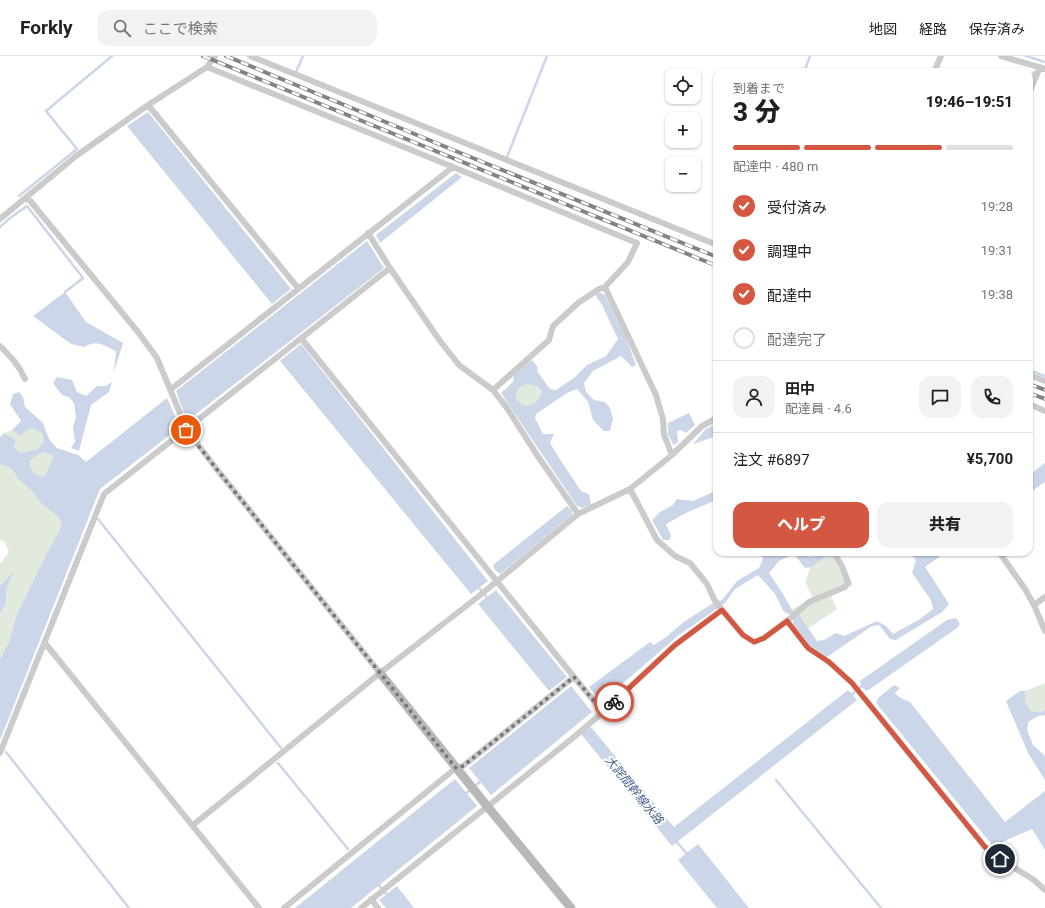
<!DOCTYPE html>
<html lang="ja">
<meta charset="utf-8">
<style>
:root{--surface:#fff;--page:#f2f2f2;--text:#202124;--muted:#757577;--line:#e0e0e0;--accent:#d45741}
body{margin:0;font-family:Roboto,"Noto Sans JP",sans-serif;background:var(--page);color:var(--text);height:100vh;display:flex;flex-direction:column;font-size:15px;white-space:nowrap}
*{box-sizing:border-box;margin:0}
p{font-size:13px;color:var(--muted)}
.icon{flex:none;width:22px;height:22px;fill:none;stroke:currentColor;stroke-width:2;stroke-linecap:round;stroke-linejoin:round}
.map{position:relative;flex:1;overflow:hidden}
.side{position:absolute;left:713px;top:12px;width:320px;height:488px;display:flex;flex-direction:column;background:var(--surface);border-radius:12px;box-shadow:0 1px 3px #0004}
.side>*{flex:none}
.buttons{position:absolute;left:665px;top:12px;display:grid;gap:8px}
.buttons a{display:grid;place-items:center;width:36px;height:36px;border-radius:8px;background:var(--surface);box-shadow:0 1px 3px #0004;font-size:20px}
.pin{position:absolute;display:grid;place-items:center;width:34px;height:34px;color:#fff;margin:-17px;border:2px solid #fff;border-radius:50%;box-shadow:0 1px 4px #0007}
.courier{position:absolute;display:grid;place-items:center;width:40px;height:40px;margin:-20px;border:3px solid #d45741;border-radius:50%;background:#fff;color:#222;box-shadow:0 1px 5px #0007}
.summary em{font-style:normal;font-weight:800}
.summary div{display:flex;flex-direction:column-reverse}
.summary{display:flex;align-items:center;justify-content:space-between;height:68px;padding:0 20px}
h1{font-size:26px;font-weight:800;line-height:30px}
.bar{display:grid;grid-template-columns:repeat(4,1fr);gap:6px 4px;align-content:center;height:48px;padding:0 20px}
.bar i{height:5px;border-radius:3px;background:var(--line)}
.bar .on{background:var(--accent)}
.bar p{grid-column:span 4}
.line{display:flex;align-items:center;gap:10px;padding:0 20px;border-top:1px solid var(--line)}
.line div{flex:1}
.round{display:grid;place-items:center;flex:none;width:42px;height:42px;border-radius:12px;background:var(--page)}
ol{padding:0 20px;list-style:none}
li{display:flex;align-items:center;gap:12px;height:44px}
li p{margin-inline-start:auto}
li .icon{padding:4px;border-radius:50%;background:var(--accent);color:#fff;stroke-width:4}
li:last-child{color:var(--muted)}
li i{width:22px;height:22px;border:2px solid var(--line);border-radius:50%}
.primary-button{display:flex;gap:8px;margin-top:auto;padding:8px 20px}
.primary-button a{flex:1;height:46px;border-radius:12px;background:var(--accent);color:#fff;font-size:16px;font-weight:800;line-height:46px;text-align:center}
.primary-button a+a{background:var(--page);color:var(--text)}
header{display:flex;align-items:center;gap:24px;box-sizing:border-box;height:56px;padding:0 20px;background:var(--surface);border-bottom:1px solid var(--line)}
header strong{font-size:19px}
nav{display:flex;gap:22px;margin-inline-start:auto;font-size:14px}
.search{width:280px;height:36px;background:var(--page);display:flex;align-items:center;gap:10px;box-sizing:border-box;padding:0 14px;border-radius:12px;color:var(--muted);font-size:15px}
.map>svg:first-child{display:block}
.green{fill:#e1eadd}
.water{fill:#cbd6e8;fill-rule:evenodd}
.lines{fill:none;stroke-linecap:round;stroke-linejoin:round}
.stream{stroke:#cbd6e8;stroke-width:2.5}
.street{stroke:#cbcbcb;stroke-width:6}
.secondary{stroke:#b8b8b8;stroke-width:9}
.rail-casing{stroke:#838383;stroke-width:4}
.rail{stroke:#fff;stroke-width:2.5;stroke-dasharray:8;stroke-linecap:butt}
.done{stroke:#777;stroke-width:4;stroke-dasharray:0 7.2}
.route{stroke:#d45741;stroke-width:5}
.labels{text-anchor:middle;stroke-width:4;stroke-linejoin:round;paint-order:stroke}
.water-label{font-size:12px;font-style:italic;fill:#445f88;stroke:#fff}
</style>
<header>
<strong>Forkly</strong>
<div class="search"><svg class="icon" aria-label="search" viewBox="0 0 24 24"><circle cx="10" cy="10" r="6"/><path d="M15 15l6 6"/></svg>ここで検索</div>
<nav><a>地図</a><a>経路</a><a>保存済み</a></nav>
</header>
<div class="map">
<svg width="1045" height="852" viewBox="0 0 1045 852">
<rect width="100%" height="100%" fill="#fff"/>
<!-- green -->
<path class="green" d="M527,328L537,330L542,338C539,346 534,349 525,350L517,344L516,338L519,332Z
M31,372L42,377L44,387L37,393L21,397L14,391L16,384L4,377L12,374L19,380Z
M44,396L54,400L45,419C34,422 30,415 30,405L34,401Z
M0,409H4L13,414L17,422L32,435L41,447L58,461L61,465V471L44,503L16,560L9,586L0,603V558L6,548L7,531L13,517L0,530V508L9,496L4,485L0,484Z
M829,496H836L853,529L831,540L837,553L803,576L789,555L813,542L805,526L812,507Z
M1045,627V654L1041,656H1032L1025,645V635Z"/>
<!-- water -->
<path class="water" d="M148,56L291,233L272,248L127,70Z
M456,117L462,121L380,187L376,179Z
M367,185L384,212L187,365L176,335Z
M65,236L86,266L123,287L114,316L116,295C103,289 97,283 84,291L71,288L33,260Z
M599,236L605,239L626,282L636,309L632,311L621,300L593,315L584,327L586,336L594,344L605,346L610,352L613,363L610,375H604L593,364L588,346L577,333L567,337L536,358L535,362L543,378H554L550,387L561,405L581,435L589,438L591,449L582,452L577,450L501,337L513,326L514,318L532,304L538,312L537,315L550,333L556,334L574,322L587,309L606,300L618,283L601,247L595,239ZM527,328L537,330L542,337C538,346 534,349 525,350L517,344L516,338L519,332Z
M301,288L488,525L471,538L280,305Z
M57,321L72,324L77,336L86,340L97,330H106L112,326L109,336L91,349L79,395L71,392L75,386L73,372L76,361L74,347L69,341L62,339L53,327Z
M19,336L23,341L25,351L43,367L49,383L57,392L78,399L86,406L167,342L180,371L100,433L0,684V603L9,586L16,560L44,503L61,471V465L58,461L41,447L32,435L17,422L13,414L4,409H0V381L4,377L16,384L14,391L21,397L37,393L44,387L42,377L31,372L19,380L12,374L21,365L10,348L13,338ZM44,396L54,400L45,419C35,422 30,415 30,405L34,401Z
M689,357L695,369L686,377L681,374L677,375L678,386L674,389L668,379V367Z
M717,367V380L693,388L706,373Z
M1045,407V426L1029,437V419Z
M717,434V446L714,445L688,456L666,468L671,480L669,484H663L652,464L660,456L673,449L677,443L693,445Z
M567,450L572,455V459L500,518L495,514L493,509Z
M760,496H803L810,501L824,496H831L812,511L805,512L794,498L779,505L769,517L783,538L795,559H799L817,585L824,584L836,577L844,580L877,565L886,570L893,578L920,563L933,553L931,544L912,517L916,504L909,496H916L918,497L919,496H946L925,511L949,548L942,556L896,584L890,583L879,569L872,570L827,601L808,588L793,568V563L789,558L784,556L775,538L758,519L735,533L725,547L679,579L622,628L602,648L589,631L650,586L654,589L666,581L685,565L713,547L722,544L737,525L759,512L763,503Z
M14,515L7,531L6,548L0,558V530Z
M496,534L567,621L549,635L478,548Z
M956,562L960,568L957,572L867,635L861,631L860,625L947,564Z
M894,629L900,632L895,637L899,641L910,646L1005,766L1045,735V794L1032,773L993,790L876,647L878,642Z
M571,630L592,656L491,739L469,712Z
M848,634L857,644L672,790L581,678L591,671L674,771Z
M1020,635H1025V645L1032,656H1041L1045,654V659L1038,660L1028,666L1027,674L1033,689L1045,700V724L1028,697L1006,645Z
M455,723L477,750L351,852H295Z
M698,788L749,852H717L678,804Z
M397,830L414,852H386L379,844Z"/>
<g class="lines">
<!-- stream -->
<path class="stream" d="M1026,0L1045,6
M296,16L303,0
M804,16L810,0
M1029,27L1034,16
M507,101L547,0
M19,140L77,93L46,55L112,0
M0,171L10,162L27,150L83,222L65,236
M1029,314L1045,320
M98,463L281,692
M477,529L489,544
M850,640L863,629
M6,696L129,852
M278,707L348,793
M776,724L881,852
M464,739L482,724
M675,784L689,800
M377,827L388,840"/>
<!-- street -->
<path class="street" d="M250,0L717,189
M1001,0L1045,13
M207,11L453,111L637,187L628,206L605,231L599,233L578,247L553,270L549,284L493,334
M934,16L941,0
M1029,37L1040,11
M148,49L298,232
M27,141L138,276L157,302L187,374L215,411L380,617
M0,163L76,100L148,49L207,11L215,0
M368,177L390,212L440,285L459,309L493,334L507,352L537,399L578,458
M605,231L656,339L663,363L664,379L672,399
M301,282L574,621L603,656
M0,290C11,301 19,309 25,323
M1029,319L1045,325
M170,334L453,111
M1029,348L1045,355
M630,433L657,484L675,500L690,507L707,528L714,543L722,554L743,579L754,586L764,582L787,565L809,546L845,531L848,526L842,510L833,496
M999,496L1025,533L1034,549L1045,575
M1034,549L1045,541
M787,565L808,592L829,606L852,627L985,791L1000,803L1034,824L1045,834
M45,587L259,852
M0,697L104,438L390,212
M193,769L380,617L479,540L578,458L630,433L672,399L702,370L717,362
M371,843L378,852
M284,852L456,712L463,710L574,621
M361,852L574,681L603,656L675,589L722,554"/>
<!-- secondary -->
<path class="secondary" d="M380,617L487,750L571,852"/>
<defs>
<path id="rail" d="M203,0L717,210
M226,0L458,96L717,201
M1029,328L1045,334
M1029,337L1045,343"/>
</defs>
<!-- rail casing -->
<use href="#rail" class="rail-casing"/>
<!-- rail -->
<use href="#rail" class="rail"/>
</g>
<g class="lines">
<!-- done -->
<path class="done" d="M186,374L215,411L456,712L463,710L574,621L603,656L614,646"/>
<!-- route -->
<path class="route" d="M614,646L675,589L722,554L743,579L754,586L764,582L787,565L808,592L829,606L852,627L985,791L1000,803"/>
</g>
<g class="labels">
<!-- water labels -->
<g class="water-label">
<text transform="translate(634 734) rotate(51)" y="4">大詫間幹線水路</text>
</g>
</g>
</svg>
<div class="buttons">
<a><svg class="icon" aria-label="locate" viewBox="0 0 24 24"><circle cx="12" cy="12" r="6"/><path d="M12 2v4M12 18v4M2 12h4M18 12h4"/></svg></a>
<a>+</a>
<a>−</a>
</div>
<div class="pin" style="left:186px;top:374px;background:#ea580c"><svg class="icon" aria-label="bag" viewBox="0 0 24 24"><path d="M5 8h14l-1 12H6zM9 8a3 3 0 0 1 6 0"/></svg></div>
<div class="pin" style="left:1000px;top:803px;background:#1f2937"><svg class="icon" aria-label="home" viewBox="0 0 24 24"><path d="M3 11l9-7 9 7M6 9v11h12V9"/></svg></div>
<div class="courier" style="left:614px;top:646px"><svg class="icon" aria-label="bike" viewBox="0 0 24 24"><circle cx="6" cy="16" r="4"/><circle cx="18" cy="16" r="4"/><path d="M6 16l4-8h5l3 8M10 8l3 8H6M13 5h3"/></svg></div>
<section class="side">
<div class="summary"><div><h1>3 分</h1><p>到着まで</p></div><em>19:46–19:51</em></div>
<div class="bar"><i class="on"></i><i class="on"></i><i class="on"></i><i></i><p>配達中 · 480 m</p></div>
<ol>
<li><svg class="icon" aria-label="check" viewBox="0 0 24 24"><path d="M5 12l5 5 9-10"/></svg>受付済み<p>19:28</p></li>
<li><svg class="icon" aria-label="check" viewBox="0 0 24 24"><path d="M5 12l5 5 9-10"/></svg>調理中<p>19:31</p></li>
<li><svg class="icon" aria-label="check" viewBox="0 0 24 24"><path d="M5 12l5 5 9-10"/></svg>配達中<p>19:38</p></li>
<li><i></i>配達完了</li>
</ol>
<div class="line" style="height:72px"><a class="round"><svg class="icon" aria-label="person" viewBox="0 0 24 24"><circle cx="12" cy="8" r="4"/><path d="M4 21q1-7 8-7t8 7"/></svg></a><div><b>田中</b><p>配達員 · 4.6</p></div><a class="round"><svg class="icon" aria-label="chat" viewBox="0 0 24 24"><path d="M4 5h16v11H9l-5 4z"/></svg></a><a class="round"><svg class="icon" aria-label="phone" viewBox="0 0 24 24"><path d="M5 4h4l2 5-3 2q2 4 5 5l2-3 5 2v4C11 20 4 13 5 4z"/></svg></a></div>
<div class="line" style="height:52px"><div>注文 #6897</div><b>¥5,700</b></div>
<div class="primary-button"><a>ヘルプ</a><a>共有</a></div>
</section>
</div>
